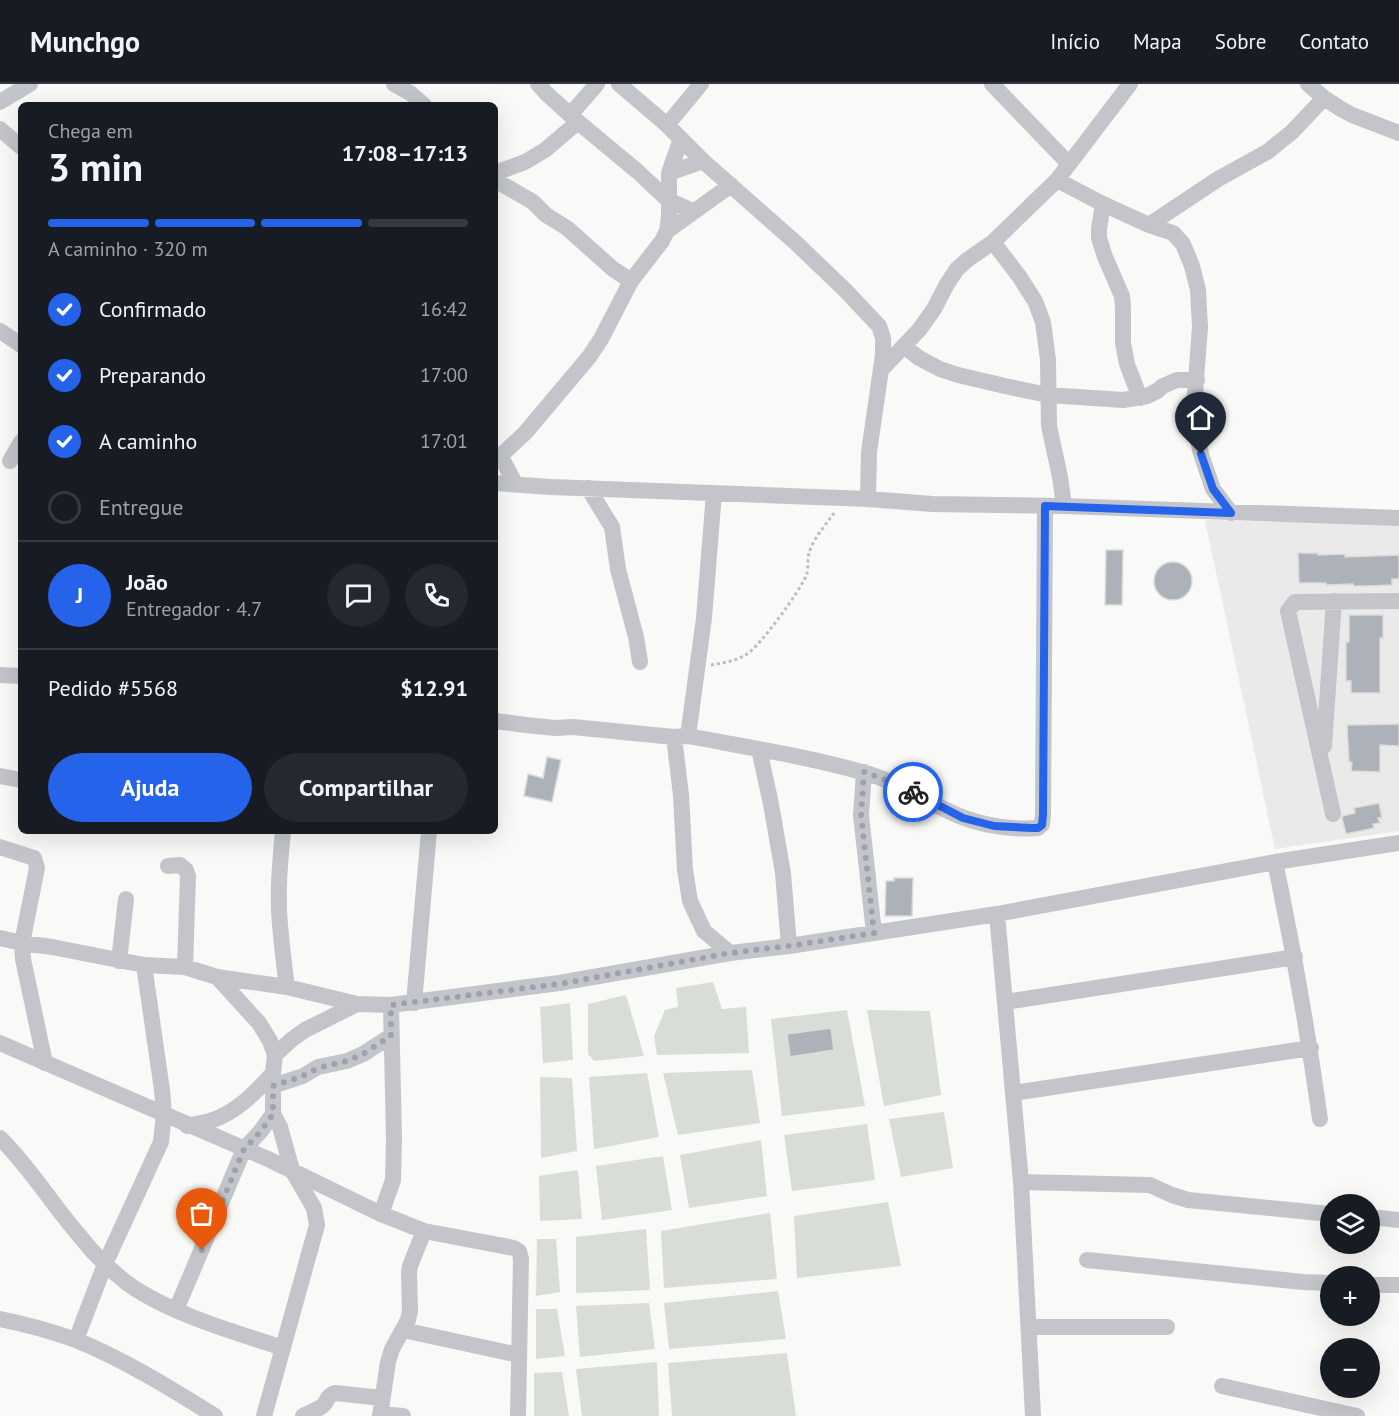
<!DOCTYPE html>
<html lang="pt">
<meta charset="utf-8">
<style>
:root{--surface:#171b24;--page:#242831;--text:#f1f3f6;--muted:#9ea1a6;--line:#363941;--accent:#2563eb}
body{margin:0;font-family:"PT Sans",sans-serif;background:var(--page);color:var(--text);height:100vh;display:flex;flex-direction:column;font-size:22px;white-space:nowrap}
*{box-sizing:border-box;margin:0}
p{font-size:20px;color:var(--muted)}
.icon{flex:none;width:33px;height:33px;fill:none;stroke:currentColor;stroke-width:2;stroke-linecap:round;stroke-linejoin:round}
.map{position:relative;flex:1;overflow:hidden}
.side{position:absolute;left:18px;top:18px;width:480px;height:732px;display:flex;flex-direction:column;background:var(--surface);border-radius:9px;box-shadow:0 6px 24px #0002}
.side>*{flex:none}
.controls{position:absolute;left:1320px;top:1110px;display:grid;gap:12px}
.controls a{display:grid;place-items:center;width:60px;height:60px;border-radius:50%;background:var(--surface);box-shadow:0 6px 24px #0002;font-size:30px}
.pin{position:absolute;display:grid;place-items:center;width:51px;height:51px;color:#fff;margin:-62px -26px;border-radius:50% 50% 50% 0;rotate:-45deg;box-shadow:0 0 6px #0007}
.pin .icon{rotate:45deg}
.courier{position:absolute;display:grid;place-items:center;width:60px;height:60px;margin:-30px;border:4px solid #2563eb;border-radius:50%;background:#fff;color:#222;box-shadow:0 2px 8px #0007}
.summary em{font-style:normal;font-weight:600}
.summary div{display:flex;flex-direction:column-reverse}
.summary{display:flex;align-items:center;justify-content:space-between;height:102px;padding:0 30px}
h1{font-size:39px;font-weight:600;line-height:45px}
.bar{display:grid;grid-template-columns:repeat(4,1fr);gap:9px 6px;align-content:center;height:72px;padding:0 30px}
.bar i{height:8px;border-radius:4px;background:var(--line)}
.bar .on{background:var(--accent)}
.bar p{grid-column:span 4}
.line{display:flex;align-items:center;gap:15px;padding:0 30px;border-top:2px solid var(--line)}
.line div{flex:1}
.round{display:grid;place-items:center;flex:none;width:63px;height:63px;border-radius:32px;background:var(--page)}
ol{padding:0 30px;list-style:none}
li{display:flex;align-items:center;gap:18px;height:66px}
li p{margin-inline-start:auto}
li .icon{padding:6px;border-radius:50%;background:var(--accent);color:#fff;stroke-width:4}
li:last-child{color:var(--muted)}
li i{width:33px;height:33px;border:3px solid var(--line);border-radius:50%}
.primary-button{display:flex;gap:12px;margin-top:auto;padding:12px 30px}
.primary-button a{flex:1;height:69px;border-radius:36px;background:var(--accent);color:#fff;font-size:24px;font-weight:600;line-height:69px;text-align:center}
.primary-button a+a{background:var(--page);color:var(--text)}
header{display:flex;align-items:center;gap:36px;box-sizing:border-box;height:84px;padding:0 30px;background:var(--surface);border-bottom:2px solid var(--line)}
header strong{font-size:28px}
nav{display:flex;gap:33px;margin-inline-start:auto;font-size:21px}
.map>svg:first-child{display:block}
.built{fill:#eaeaea}
.green{fill:#d8ded7;fill-rule:evenodd}
.building{fill:#adb1b9;stroke:#dbdbd9;stroke-width:1.5}
.lines{fill:none;stroke-linecap:round;stroke-linejoin:round}
.path{stroke:#bbbdc0;stroke-width:3;stroke-dasharray:3 3;stroke-linecap:butt}
.minor{stroke:#c3c5ca;stroke-width:16}
.done{stroke:#9da3ae;stroke-width:6;stroke-dasharray:0 10.8}
.route{stroke:#2563eb;stroke-width:8}
</style>
<header>
<strong>Munchgo</strong>
<nav><a>Início</a><a>Mapa</a><a>Sobre</a><a>Contato</a></nav>
</header>
<div class="map">
<svg width="1399" height="1332" viewBox="0 0 1399 1332">
<rect width="100%" height="100%" fill="#f9f9f7"/>
<!-- built -->
<path class="built" d="M1205,436L1399,440V747L1275,765Z"/>
<!-- green -->
<path class="green" d="M713,898L722,925L746,923L749,969L657,971L654,952L665,926L678,923L676,904Z
M626,911L644,972L594,977L588,970V920Z
M570,919L573,976L543,979L540,923Z
M847,926L865,1022L782,1032L771,935ZM831,944L834,966L791,973L787,951Z
M867,926L930,927L941,1011L884,1022Z
M752,986L760,1039L678,1051L663,989Z
M647,989L659,1053L594,1065L589,993Z
M540,993L572,994L577,1067L541,1074Z
M944,1028L953,1084L901,1093L889,1035Z
M867,1040L875,1096L792,1107L784,1051Z
M761,1056L767,1112L689,1124L680,1071Z
M663,1072L672,1126L602,1136L596,1082Z
M578,1086L582,1135L540,1137L539,1092Z
M888,1118L901,1182L797,1194L794,1132Z
M770,1129L777,1195L664,1204L661,1147Z
M646,1145L650,1206L576,1209V1153Z
M537,1155H556L560,1208L536,1212Z
M778,1207L786,1255L669,1265L664,1219Z
M649,1219L655,1265L580,1273L576,1222Z
M536,1225H557L565,1272L536,1275Z
M787,1269L796,1332H672L668,1279Z
M657,1278L659,1332H582L576,1285Z
M562,1288L569,1332H534V1289Z"/>
<!-- building -->
<path class="building" d="M1106,466H1123L1122,521H1105Z
M1298,469H1318V471L1345,470V473L1399,471V495H1392V501L1366,502H1354L1353,500L1326,501V499H1299Z
M1154 497a19 19 0 1 1 38 0a19 19 0 1 1-38 0Z
M1349,531H1383V554H1380V609H1351V597H1346V558H1349Z
M1399,640V662L1380,661V688L1351,687L1352,678H1349L1347,641Z
M547,673L561,676L552,718L524,712L528,690L543,694Z
M1379,719L1382,734H1378L1380,739L1373,740L1374,744L1346,750L1342,734L1343,732L1355,729L1354,724Z
M894,794H913L912,832H885L886,797H894Z
M831,944L834,966L790,973L787,950Z"/>
<g class="lines">
<!-- path -->
<path class="path" d="M711,581C723,579 736,577 747,570C760,562 800,507 806,492C809,485 807,476 809,469C813,455 825,442 834,429"/>
<!-- minor -->
<path class="minor" d="M394,0L410,9L424,21
M538,0L546,9L578,38L637,87L668,116L693,127
M619,0L667,41L703,77L796,159L845,206L879,242L883,254V271L869,368L868,415
M992,0L1069,80
M1308,0L1324,14L1341,25L1352,31L1399,49
M0,18L30,0
M570,31L597,0
M667,41L701,0
M0,45L21,63
M495,89L525,78L545,66L578,38
M669,89L703,77
M495,96L533,118L546,131L567,144L613,185L631,197
M1057,96L1103,120L1149,141L1173,149L1183,160L1192,182L1198,206L1200,243L1194,323L1196,347L1201,370L1213,405L1231,429
M1103,120L1099,145V154L1105,173L1122,212L1123,223V259L1127,280L1140,314
M1149,141L1218,95L1267,68L1292,48L1324,14
M667,147L731,101
M993,158L1019,192L1035,217L1043,238L1048,276L1049,342L1060,393L1064,422
M0,247L21,261
M904,262L919,274L940,285L958,291L1005,302L1048,311L1123,316L1147,312L1157,307L1163,302L1177,296H1197
M881,286L919,246L934,225L947,200L957,185L967,176L993,158L1057,96L1130,0
M501,373L516,401
M10,377L21,358
M495,377L525,349L589,273L601,255L631,197L662,157L667,147L669,132V89L681,55
M495,399L551,403L868,415L932,420L1064,422L1399,434
M588,404L612,443L618,485L636,553L640,578
M0,591L21,592
M495,637L526,641L555,644L573,643L674,653L688,652C746,663 805,672 862,688C898,697 928,720 962,733C985,742 1014,746 1038,744L1042,740L1043,731L1045,422
M688,652L704,534L714,409
M674,653L681,711L685,786L690,817L704,847L730,869
M1324,662L1334,517
M759,665L771,720L783,789L789,862
M864,688L861,731L874,849
M0,692L21,696
M1333,730L1288,527L1295,518L1399,517
M283,747C280,778 277,810 280,841C282,862 284,882 287,903
M0,763L34,774L37,784L22,859L23,875L45,979
M1275,778C1293,863 1308,949 1320,1035
M168,782L180,781L186,786L188,792L185,883
M997,830L1021,1098L1033,1332
M0,854L22,859L52,863L144,881L185,883L217,893L287,903L357,920L391,921L559,899L730,869L789,862L997,830L1275,778L1399,759
M119,877L126,815
M217,893L259,939L270,957L275,971L273,989V1030L280,1043L292,1086L314,1124L317,1141L264,1332
M1005,918L1295,873
M414,919L429,747
M0,959L268,1075L381,1130L424,1147L514,1164L519,1167L521,1175L518,1332
M275,971L291,956L305,946L357,920
M273,1002L303,992L318,983L347,977L363,970L391,952
M1013,1009L1311,964
M187,1042C195,1040 203,1039 210,1037C236,1029 256,1008 273,989
M0,1054C30,1083 51,1119 78,1150C92,1168 109,1185 127,1199C168,1229 234,1248 283,1264
M1021,1098L1150,1101L1172,1111L1188,1116L1330,1130
M381,1130L393,1096L394,1053L391,921
M1370,1133L1399,1136
M1087,1176L1303,1198L1330,1199
M1370,1201H1399
M176,1226L244,1065L260,1048L273,1030
M0,1235C26,1240 51,1247 76,1256C125,1276 170,1304 215,1332
M1029,1243H1167
M403,1246L519,1271
M76,1256L105,1180L161,1058L164,1030L162,1006L144,881
M1222,1302L1357,1332
M380,1330L403,1332
M303,1332C309,1329 316,1326 321,1323C329,1318 325,1312 335,1309L382,1314
M380,1332L388,1278L392,1265L408,1236L410,1227L409,1189L410,1182L424,1147"/>
</g>
<g class="lines">
<!-- done -->
<path class="done" d="M202,1166L244,1065L260,1048L273,1030V1002L303,992L318,984L347,977L363,970L391,952V921L559,900L730,869L789,862L874,849L861,730L864,688L897,700L913,708"/>
<!-- route -->
<path class="route" d="M913,708L963,734L994,742L1032,744H1038L1042,741L1043,731L1045,422L1231,429L1213,405L1201,370"/>
</g>
</svg>
<div class="controls">
<a><svg class="icon" aria-label="layers" viewBox="0 0 24 24"><path d="M12 4l9 5-9 5-9-5zM3 14l9 5 9-5"/></svg></a>
<a>+</a>
<a>−</a>
</div>
<div class="pin" style="left:202px;top:1166px;background:#ea580c"><svg class="icon" aria-label="bag" viewBox="0 0 24 24"><path d="M5 8h14l-1 12H6zM9 8a3 3 0 0 1 6 0"/></svg></div>
<div class="pin" style="left:1201px;top:370px;background:#1f2937"><svg class="icon" aria-label="home" viewBox="0 0 24 24"><path d="M3 11l9-7 9 7M6 9v11h12V9"/></svg></div>
<div class="courier" style="left:913px;top:708px"><svg class="icon" aria-label="bike" viewBox="0 0 24 24"><circle cx="6" cy="16" r="4"/><circle cx="18" cy="16" r="4"/><path d="M6 16l4-8h5l3 8M10 8l3 8H6M13 5h3"/></svg></div>
<section class="side">
<div class="summary"><div><h1>3 min</h1><p>Chega em</p></div><em>17:08–17:13</em></div>
<div class="bar"><i class="on"></i><i class="on"></i><i class="on"></i><i></i><p>A caminho · 320 m</p></div>
<ol>
<li><svg class="icon" aria-label="check" viewBox="0 0 24 24"><path d="M5 12l5 5 9-10"/></svg>Confirmado<p>16:42</p></li>
<li><svg class="icon" aria-label="check" viewBox="0 0 24 24"><path d="M5 12l5 5 9-10"/></svg>Preparando<p>17:00</p></li>
<li><svg class="icon" aria-label="check" viewBox="0 0 24 24"><path d="M5 12l5 5 9-10"/></svg>A caminho<p>17:01</p></li>
<li><i></i>Entregue</li>
</ol>
<div class="line" style="height:108px"><b class="round" style="background:var(--accent);color:#fff">J</b><div><b>João</b><p>Entregador · 4.7</p></div><a class="round"><svg class="icon" aria-label="chat" viewBox="0 0 24 24"><path d="M4 5h16v11H9l-5 4z"/></svg></a><a class="round"><svg class="icon" aria-label="phone" viewBox="0 0 24 24"><path d="M5 4h4l2 5-3 2q2 4 5 5l2-3 5 2v4C11 20 4 13 5 4z"/></svg></a></div>
<div class="line" style="height:78px"><div>Pedido #5568</div><b>$12.91</b></div>
<div class="primary-button"><a>Ajuda</a><a>Compartilhar</a></div>
</section>
</div>
